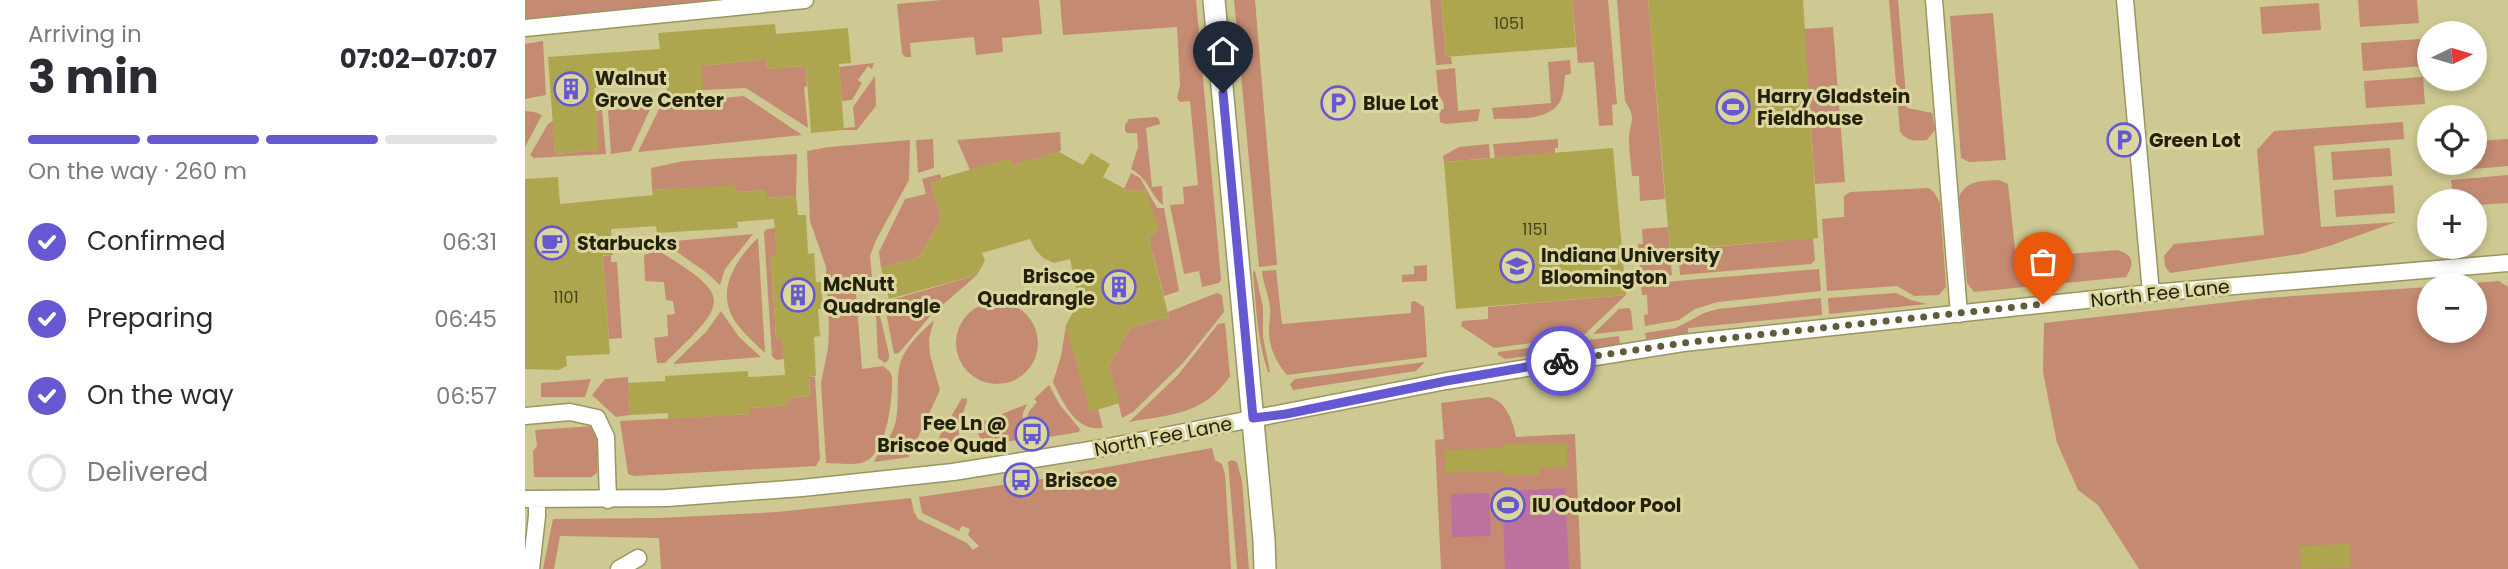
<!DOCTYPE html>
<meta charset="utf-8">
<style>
:root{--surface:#fff;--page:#f7f7f7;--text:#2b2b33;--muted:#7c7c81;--line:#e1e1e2;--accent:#6658d1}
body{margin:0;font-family:Poppins,sans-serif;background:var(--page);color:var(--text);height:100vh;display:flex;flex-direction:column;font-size:26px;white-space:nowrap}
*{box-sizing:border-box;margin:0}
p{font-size:23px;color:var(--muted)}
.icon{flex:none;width:38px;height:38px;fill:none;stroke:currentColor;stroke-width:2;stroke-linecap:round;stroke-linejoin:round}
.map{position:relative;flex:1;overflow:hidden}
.panel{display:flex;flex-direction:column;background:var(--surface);width:525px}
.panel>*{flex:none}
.needle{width:46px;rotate:85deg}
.fabs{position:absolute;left:1892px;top:21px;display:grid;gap:14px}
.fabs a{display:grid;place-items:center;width:70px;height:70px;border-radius:50%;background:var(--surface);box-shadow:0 4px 10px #0003;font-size:35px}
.pin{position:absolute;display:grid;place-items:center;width:60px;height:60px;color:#fff;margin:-72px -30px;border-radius:50% 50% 50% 0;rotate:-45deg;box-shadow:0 0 7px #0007}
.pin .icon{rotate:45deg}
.courier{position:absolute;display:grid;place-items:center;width:70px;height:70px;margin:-35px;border:5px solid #6658d1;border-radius:50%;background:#fff;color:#222;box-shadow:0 2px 9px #0007}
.summary em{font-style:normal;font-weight:700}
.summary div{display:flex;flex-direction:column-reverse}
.summary{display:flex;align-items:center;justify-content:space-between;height:119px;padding:0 28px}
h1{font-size:46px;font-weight:700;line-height:52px}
.bar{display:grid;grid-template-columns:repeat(4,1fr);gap:10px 7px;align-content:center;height:84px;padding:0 28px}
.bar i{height:9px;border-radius:5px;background:var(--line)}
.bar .selected{background:var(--accent)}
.bar p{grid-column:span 4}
ol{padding:0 28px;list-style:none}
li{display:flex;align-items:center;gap:21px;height:77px}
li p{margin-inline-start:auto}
li .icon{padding:7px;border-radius:50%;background:var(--accent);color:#fff;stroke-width:4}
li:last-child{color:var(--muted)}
li i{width:38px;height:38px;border:4px solid var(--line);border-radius:50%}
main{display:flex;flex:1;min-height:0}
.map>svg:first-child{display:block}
.green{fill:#c48a72}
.water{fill:#bc719e}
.building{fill:#aea64e}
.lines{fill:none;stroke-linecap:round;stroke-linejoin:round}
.minor-casing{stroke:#9a9560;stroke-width:19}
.major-casing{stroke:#9a9560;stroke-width:24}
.minor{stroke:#fff;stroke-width:16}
.major{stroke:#fff;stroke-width:21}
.done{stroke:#5f5c3a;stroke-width:7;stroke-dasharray:0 12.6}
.route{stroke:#6658d1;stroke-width:9}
.labels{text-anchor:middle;stroke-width:6;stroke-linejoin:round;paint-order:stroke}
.number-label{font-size:16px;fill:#46421c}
.poi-label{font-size:19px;font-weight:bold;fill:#23210b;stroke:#dbd69e;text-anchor:start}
.street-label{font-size:19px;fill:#23210b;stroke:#dbd69e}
</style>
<main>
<section class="panel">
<div class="summary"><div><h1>3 min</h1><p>Arriving in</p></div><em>07:02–07:07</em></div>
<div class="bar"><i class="selected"></i><i class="selected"></i><i class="selected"></i><i></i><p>On the way · 260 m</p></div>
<ol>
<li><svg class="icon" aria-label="check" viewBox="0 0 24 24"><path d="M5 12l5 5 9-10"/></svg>Confirmed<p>06:31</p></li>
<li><svg class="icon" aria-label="check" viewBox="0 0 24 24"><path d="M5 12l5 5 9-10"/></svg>Preparing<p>06:45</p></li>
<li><svg class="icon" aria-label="check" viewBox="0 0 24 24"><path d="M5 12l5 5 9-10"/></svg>On the way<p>06:57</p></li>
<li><i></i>Delivered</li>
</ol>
</section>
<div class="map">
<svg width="1983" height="569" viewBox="0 0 1983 569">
<rect width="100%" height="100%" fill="#cec992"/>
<!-- green -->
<path class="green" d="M0,0H192L0,19Z
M417,0H514L517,34L477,38L478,52L451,55L449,37L385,43L386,57H380L377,53L372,4Z
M535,0H671L696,279L694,283L677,287L674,271L659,274L645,205L659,204L658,187L673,185L665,101L655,102L652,98L655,85L652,27L538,35Z
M709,0H730L752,265L734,267Z
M905,0H916L921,57H926L927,64L911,65Z
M1047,0H1083L1092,104L1087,105L1088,125L1074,126L1069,62L1053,63Z
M1092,0H1123L1140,199L1115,201L1114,176H1107C1106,164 1104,152 1104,140C1104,121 1113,121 1100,101Z
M1364,0H1373L1382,108L1407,113L1410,130L1402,140C1391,141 1381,142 1375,131Z
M1833,0H1892L1894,23L1835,27Z
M1794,3L1796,30L1737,34L1735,7Z
M1468,13L1481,160L1444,162L1436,158L1425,16Z
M1308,27L1320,182L1290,184L1279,29Z
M1895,39L1897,66L1838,71L1836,43Z
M18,41L21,95L0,99V44Z
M241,59L242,69L281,66L282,86L279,87L283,128L221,88L178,90L176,66Z
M1045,60L1046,74L1040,75C1039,84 1039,96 1034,103C1022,122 988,118 969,119L967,108L1026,103L1023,62Z
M349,63L347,69L343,66L333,80L337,83L327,100L317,101L314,67Z
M930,68L933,111L955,109L953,121L921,124L915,122L914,110L919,109L918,100L914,101L911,70Z
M350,76L351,106L332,130H319V128L330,127L328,107Z
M1898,77L1900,104L1841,108L1839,81Z
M219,96L277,135L113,152L137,103Z
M126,107L106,151L86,154L83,110Z
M77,110L81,154L9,158L5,155L23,124L28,121L30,154L73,150L71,111Z
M0,111L9,112L17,115L0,147Z
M631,117L634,119L635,124L621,128L627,187L637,186L638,205C624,194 626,181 606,169L613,147L612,133H602L600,131V125L604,119Z
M1878,122L1879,139L1789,146L1796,227L1871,222L1804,246L1775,254L1645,273L1640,266L1639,256L1649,244L1739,235L1732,150L1749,131Z
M535,132L536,150L534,152L487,165L485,159L445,170L432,140Z
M408,139L409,168L393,173L391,140Z
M1033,139V148H1030V153L970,158L968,144Z
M1983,139V166L1925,171V163H1950V141Z
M385,140L384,180L351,240L345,256L347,277L330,281L337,369L358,366L365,372L367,377C368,398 362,458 336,463C325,465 312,463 301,463L296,383L303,348L304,328L301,267L285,221L282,151L304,147Z
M964,144L965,158L919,162L918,156L934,147Z
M1865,148L1867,176L1808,180L1806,152Z
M272,154L271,196L241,198V190L211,192V186L127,190L126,168L159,161Z
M606,173L615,178L632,208H639L654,291L639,296L623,236L630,235L629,231L633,230L621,190L611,192L610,189L604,191L599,189Z
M415,174L417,180L406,183L416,220L394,257L356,268L354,252L380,199L401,194L397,179Z
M1983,175V203L1950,205V201H1928L1926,180Z
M1474,180L1483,184L1491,258L1593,250C1610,256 1609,264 1601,277L1449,292L1442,283L1434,197C1441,180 1457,181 1474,180Z
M1868,185L1870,213L1811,217L1809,190Z
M1403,188L1409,192L1415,203L1421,287L1414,295L1389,296L1372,286L1302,291L1297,219L1319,217V196L1325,192Z
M1143,227L1147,275L1116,278L1113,244H1118L1117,229Z
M250,228L252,256L246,257L251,338H257L259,359L251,360L247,356L239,232L242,229Z
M228,234L200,269L195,285L182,273L138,242Z
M233,238L240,353C229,342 214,330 207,316C192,287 213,257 233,238Z
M1288,238L1290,260L1286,264L1155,275L1153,250Z
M129,248C209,297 205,300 140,363H132L129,338L143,336L142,315L150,314L148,301L141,300L139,282L120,281L119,255L129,252Z
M86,255V262H92L97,338L84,339L78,256Z
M902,265V281L877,282V275L889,274V266Z
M1294,269L1296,291L1193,302L1170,309L1154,320L1120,326L1119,315L1123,314L1122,295H1117L1116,284Z
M751,270L757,324L886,313V302L890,301L899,307L902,357L762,375C751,362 744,348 744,330C744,323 746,316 745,308C744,295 738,284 737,271Z
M730,271L738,307V337L745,372H743C732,340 731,305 728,272Z
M452,275L406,315L374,353L369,354L359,302Z
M1974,281L1983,287V569H1614L1573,505L1553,490L1532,443L1518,372L1519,323L1740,298L1904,287V331H1950V285H1923Z
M692,293L697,295L699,312L658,363L608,412L597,418L584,365L606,327L644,317L643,312Z
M1371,293L1386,300L1402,304L1304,314L1303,298Z
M1101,295L1058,336L969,348L936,326L937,321L963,319V307Z
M1296,298L1297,315L1163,328V333L1121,339L1120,333L1151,328L1179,313L1193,309Z
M431 343a41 41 0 1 1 82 0a41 41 0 1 1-82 0Z
M1104,308L1106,311L1108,330L1068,334L1094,309Z
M196,311L214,337L236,357L148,364L181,332Z
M354,312L364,354V359L360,363L353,358L351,316Z
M409,320L404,339L405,355L415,390L384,457L349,462C354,449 366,439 370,424C375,405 371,387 374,369C377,348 395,334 409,320Z
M700,323L705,376C679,415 647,414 604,422L653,375L693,324Z
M541,325L565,411L573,409L578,428C551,432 538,403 528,382L536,356Z
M1094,336L1095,344L980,359L973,355V352Z
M900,362L891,371L768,390L765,384L770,379Z
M103,377L105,415L91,417L67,395L80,379Z
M284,377H290L295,459L291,466L109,476L103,474L95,421L225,414V408L264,405V398L285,396Z
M66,379L60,397H16V383Z
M524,385L535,405L555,429L554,432L518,438L514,434L513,426L502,427L503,413L512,402L509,399Z
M963,397C981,400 988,421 991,437L1050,434L1056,569H916L910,440L919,439L916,403Z
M437,398L442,399V402L434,423V448L412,450L415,435Z
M502,404L498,413L497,439L463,446L456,442L452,429L457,422Z
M68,426L72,436V473L66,477H9L8,451L12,446L10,430Z
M687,448L690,460L697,464L700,474L706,569H136L134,538L35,536L29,569H18L28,519L133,518L252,512L386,498L389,512L393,519L442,543L448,550L454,546L443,535L445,529L437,526L434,531L397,513L394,497L505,481Z
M707,460L712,462L717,481L724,569H712L703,462Z"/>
<!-- water -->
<path class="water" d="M1040,488L1044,569H980L977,491Z
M964,493L966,536L927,537L926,494Z"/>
<!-- building -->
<path class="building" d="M916,0H1047L1051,47L921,57Z
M1123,0H1278L1293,238L1145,250Z
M250,24L251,34L323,28L326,63L314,64L319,130L286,133L281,66L242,69L241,59L176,66L179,93L143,97L141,82L69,88L74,150L30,154L23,57L135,49L133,33Z
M1088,148L1101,295L931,309L919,162Z
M534,152L558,165L566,153L585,164L578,177L604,191L611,189V192L621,190L634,230L629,231L630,235L623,236L644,317L606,327L584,365L595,403L565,412L541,325L554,301L545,259L529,263L518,258L510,249L505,239L457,253L460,261L452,275L364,299L356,268L394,257L416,220L406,183L417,180L416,178L485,158L487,165Z
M33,177L35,204L128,195L127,190L211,185V192L241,190V198L271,196L273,215H281L283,254L289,253L291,282H296L298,309H293L295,336L289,337L291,376L284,377L285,396L264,398V405L225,408V414L143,419V413L105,415L103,383L140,381V376L223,371V377L260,375L257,338H251L246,256H252L249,219L212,222L213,228L132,233L131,226L86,229L88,255H78L85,354L41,356L42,366L33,370L0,369V179Z
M1042,443V467L1014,468V475L978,476V471L920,473V450L978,448V444Z
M1825,544L1826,568L1776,569L1775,546Z"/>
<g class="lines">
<defs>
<path id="minor" d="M1409,0L1434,314
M1600,0L1626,293
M0,28L280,0
M0,416L45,412L72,418L81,437L83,500
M0,499L142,498L277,488L428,472L578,448L921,381L1158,343L1626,293L1983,263
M6,569L12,516V499
M94,569L113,558"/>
<path id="major" d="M689,0L739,540L740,569"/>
</defs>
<!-- minor casing -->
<use href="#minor" class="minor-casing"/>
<!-- major casing -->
<use href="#major" class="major-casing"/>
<!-- minor -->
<use href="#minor" class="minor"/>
<!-- major -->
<use href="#major" class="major"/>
</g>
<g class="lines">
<!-- done -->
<path class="done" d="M1036,361L1158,343L1518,304"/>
<!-- route -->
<path class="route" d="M698,93L728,418L761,414L921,381L1036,361"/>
</g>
<!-- icons -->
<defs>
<symbol id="building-ring" viewBox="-11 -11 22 22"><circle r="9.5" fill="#dbd69e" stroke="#6658d1" stroke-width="1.5"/><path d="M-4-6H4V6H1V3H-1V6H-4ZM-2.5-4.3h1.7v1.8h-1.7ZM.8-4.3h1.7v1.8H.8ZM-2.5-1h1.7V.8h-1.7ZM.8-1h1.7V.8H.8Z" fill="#6658d1"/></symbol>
<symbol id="parking-ring" viewBox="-11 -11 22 22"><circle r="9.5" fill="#dbd69e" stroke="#6658d1" stroke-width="1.5"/><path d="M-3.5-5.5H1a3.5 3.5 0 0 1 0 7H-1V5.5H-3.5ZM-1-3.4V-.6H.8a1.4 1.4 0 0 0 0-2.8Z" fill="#6658d1"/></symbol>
<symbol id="stadium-ring" viewBox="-11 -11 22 22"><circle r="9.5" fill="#dbd69e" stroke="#6658d1" stroke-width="1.5"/><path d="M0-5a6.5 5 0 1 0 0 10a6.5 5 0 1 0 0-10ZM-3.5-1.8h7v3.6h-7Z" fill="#6658d1"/></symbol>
<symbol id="cafe-ring" viewBox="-11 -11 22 22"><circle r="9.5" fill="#dbd69e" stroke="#6658d1" stroke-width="1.5"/><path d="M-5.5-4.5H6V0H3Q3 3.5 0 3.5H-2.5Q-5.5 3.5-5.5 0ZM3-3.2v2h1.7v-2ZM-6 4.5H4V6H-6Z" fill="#6658d1"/></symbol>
<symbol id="university-ring" viewBox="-11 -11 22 22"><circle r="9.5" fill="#dbd69e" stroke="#6658d1" stroke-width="1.5"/><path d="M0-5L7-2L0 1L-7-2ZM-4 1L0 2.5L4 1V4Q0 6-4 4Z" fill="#6658d1"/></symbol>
<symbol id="bus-ring" viewBox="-11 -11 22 22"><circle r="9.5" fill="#dbd69e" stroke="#6658d1" stroke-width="1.5"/><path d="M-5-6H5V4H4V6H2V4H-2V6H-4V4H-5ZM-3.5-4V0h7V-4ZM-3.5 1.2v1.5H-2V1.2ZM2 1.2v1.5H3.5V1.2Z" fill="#6658d1"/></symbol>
</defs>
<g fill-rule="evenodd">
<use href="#building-ring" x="27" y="70" width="38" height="38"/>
<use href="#parking-ring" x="794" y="84" width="38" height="38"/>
<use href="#stadium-ring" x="1189" y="88" width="38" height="38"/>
<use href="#parking-ring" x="1580" y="121" width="38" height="38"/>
<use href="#cafe-ring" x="8" y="224" width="38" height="38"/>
<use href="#university-ring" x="973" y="247" width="38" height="38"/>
<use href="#building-ring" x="575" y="268" width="38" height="38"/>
<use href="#building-ring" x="254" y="276" width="38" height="38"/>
<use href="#bus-ring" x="488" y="415" width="38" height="38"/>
<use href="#bus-ring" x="477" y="461" width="38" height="38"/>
<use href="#stadium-ring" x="964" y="486" width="38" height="38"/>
</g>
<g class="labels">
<!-- number labels -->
<g class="number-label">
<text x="984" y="29">1051</text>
<text x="1010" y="235">1151</text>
<text x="41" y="303">1101</text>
</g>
<!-- poi labels -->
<g class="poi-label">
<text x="70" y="85">Walnut<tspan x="70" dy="22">Grove Center</tspan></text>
<text x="1232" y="103">Harry Gladstein<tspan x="1232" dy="22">Fieldhouse</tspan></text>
<text x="838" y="110">Blue Lot</text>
<text x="1624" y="147">Green Lot</text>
<text x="52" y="250">Starbucks</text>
<text x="1016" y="262">Indiana University<tspan x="1016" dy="22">Bloomington</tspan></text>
<text x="570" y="283" text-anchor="end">Briscoe<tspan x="570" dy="22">Quadrangle</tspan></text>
<text x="298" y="291">McNutt<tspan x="298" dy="22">Quadrangle</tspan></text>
<text x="482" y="430" text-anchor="end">Fee Ln @<tspan x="482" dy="22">Briscoe Quad</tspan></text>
<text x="520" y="487">Briscoe</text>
<text x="1007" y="512">IU Outdoor Pool</text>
</g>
<!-- street labels -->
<g class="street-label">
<text transform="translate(1635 293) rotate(-6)" y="7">North Fee Lane</text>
<text transform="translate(638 436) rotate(-11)" y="7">North Fee Lane</text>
</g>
</g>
</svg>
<div class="fabs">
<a><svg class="needle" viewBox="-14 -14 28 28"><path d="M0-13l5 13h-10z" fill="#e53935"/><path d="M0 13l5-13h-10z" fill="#7c7c81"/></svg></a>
<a><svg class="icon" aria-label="locate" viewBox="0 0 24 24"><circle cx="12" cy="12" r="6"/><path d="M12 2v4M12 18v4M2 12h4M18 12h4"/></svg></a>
<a>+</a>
<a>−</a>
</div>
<div class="pin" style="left:1518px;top:304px;background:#ea580c"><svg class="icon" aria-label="bag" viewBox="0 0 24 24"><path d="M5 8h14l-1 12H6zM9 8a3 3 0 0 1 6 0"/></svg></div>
<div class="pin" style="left:698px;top:93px;background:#1f2937"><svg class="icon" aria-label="home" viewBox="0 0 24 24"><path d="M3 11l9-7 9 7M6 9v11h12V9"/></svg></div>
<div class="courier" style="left:1036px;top:361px"><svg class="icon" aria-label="bike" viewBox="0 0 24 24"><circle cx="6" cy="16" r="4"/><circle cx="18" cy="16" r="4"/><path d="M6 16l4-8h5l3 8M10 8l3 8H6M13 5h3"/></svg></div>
</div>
</main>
